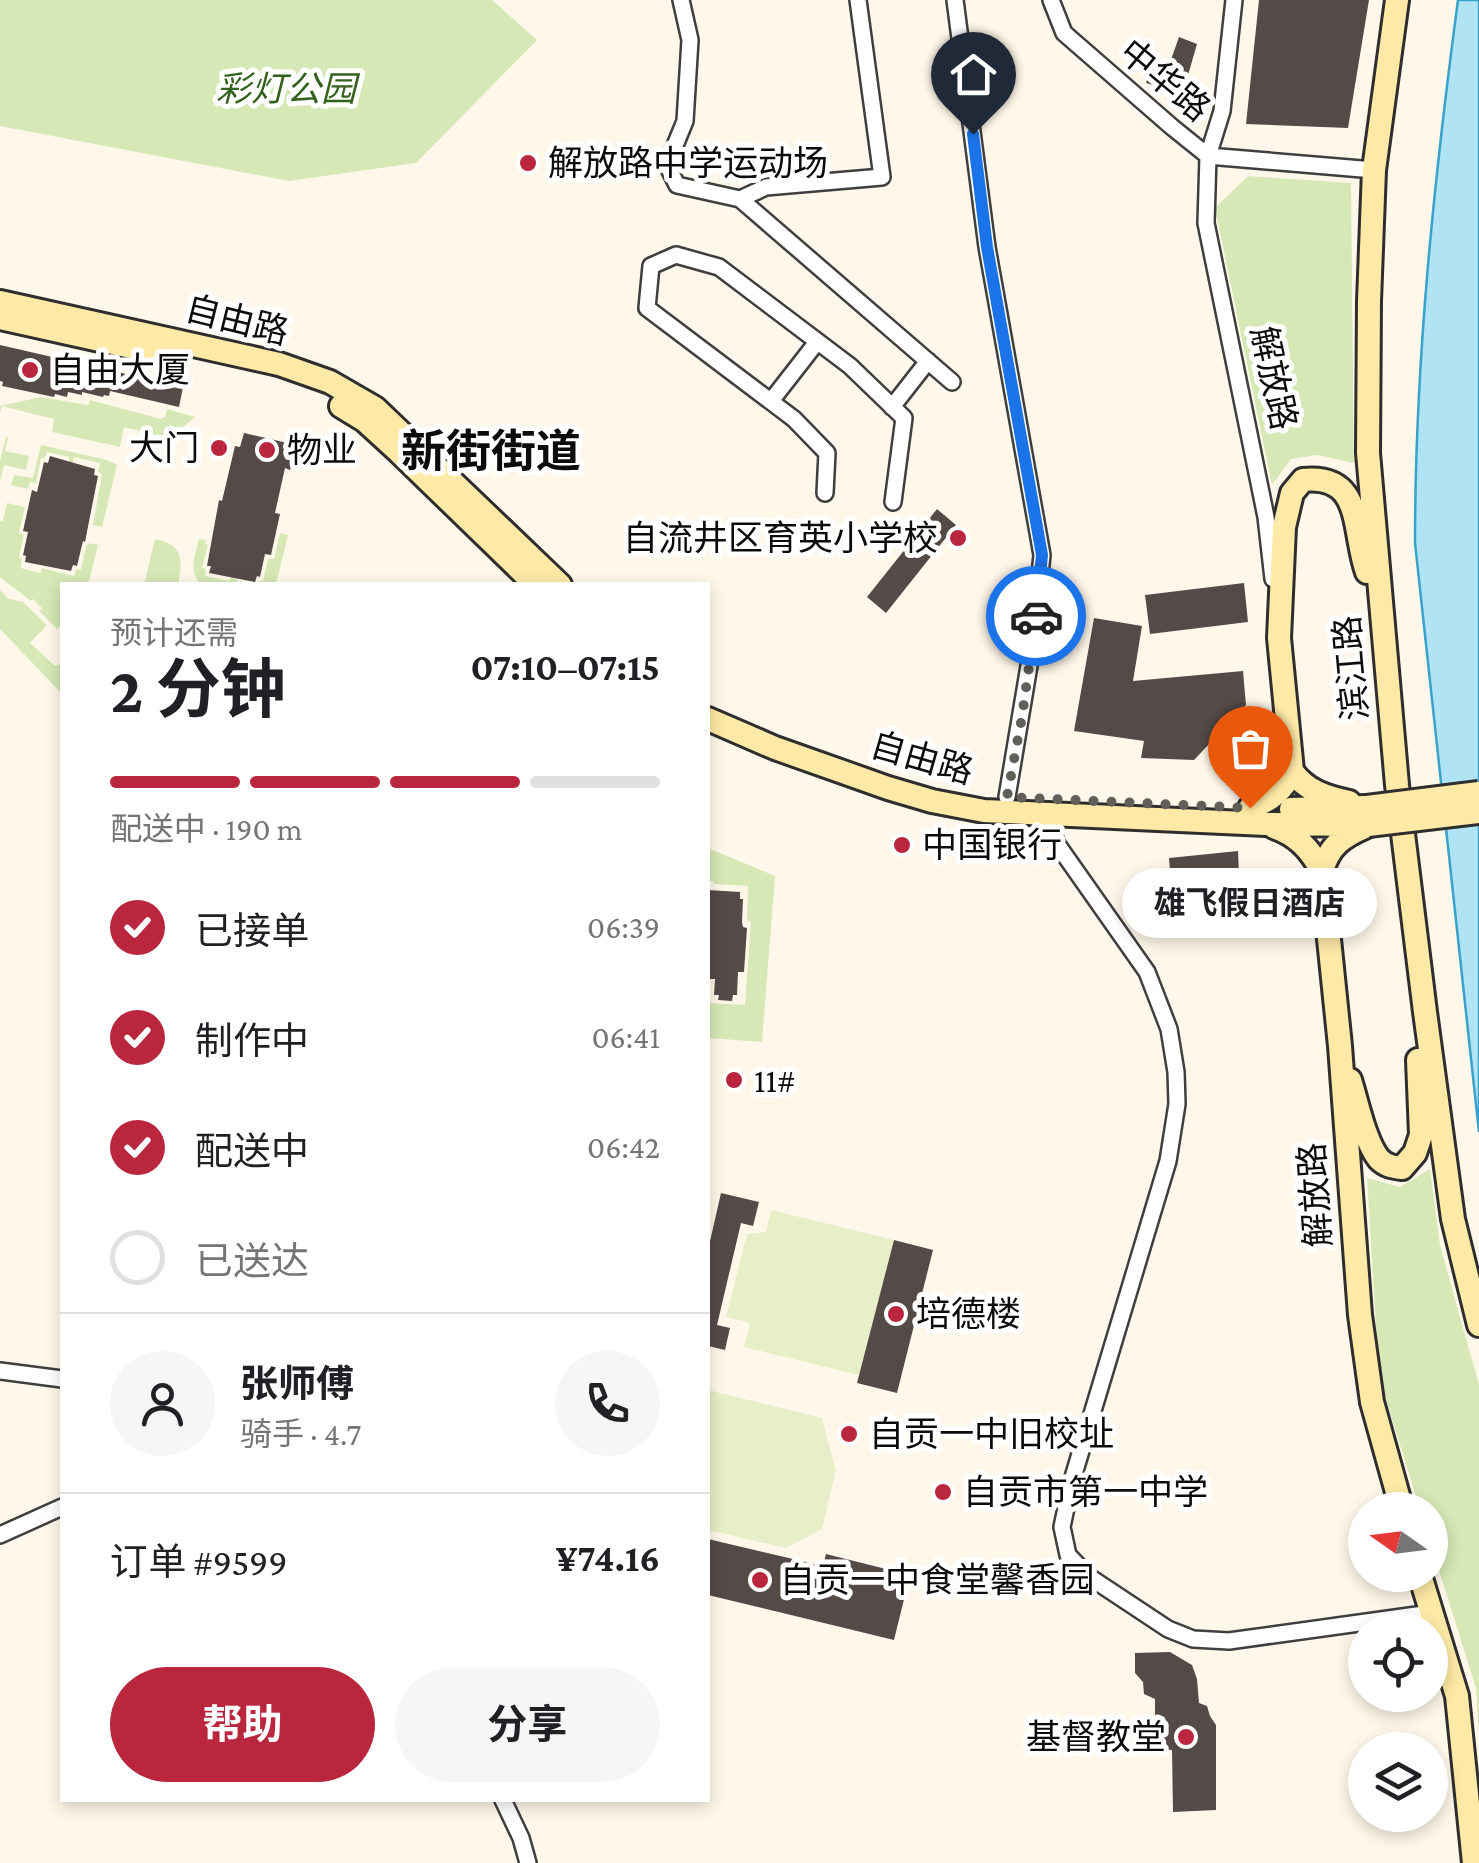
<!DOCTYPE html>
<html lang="zh">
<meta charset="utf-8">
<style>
:root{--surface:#fff;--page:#f6f6f6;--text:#202124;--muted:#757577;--line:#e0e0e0;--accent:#b9263e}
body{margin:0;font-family:"Crimson Pro","Noto Sans SC",serif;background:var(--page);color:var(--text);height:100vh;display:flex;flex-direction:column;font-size:38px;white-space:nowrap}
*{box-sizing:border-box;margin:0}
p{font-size:32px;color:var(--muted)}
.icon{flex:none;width:55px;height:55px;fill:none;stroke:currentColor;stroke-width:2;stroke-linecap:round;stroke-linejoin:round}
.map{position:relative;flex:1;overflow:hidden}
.details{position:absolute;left:60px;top:582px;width:650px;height:1220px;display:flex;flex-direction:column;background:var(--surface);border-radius:0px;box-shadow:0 5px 15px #0003}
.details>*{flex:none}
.needle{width:65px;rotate:284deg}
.buttons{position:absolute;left:1348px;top:1492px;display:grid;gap:20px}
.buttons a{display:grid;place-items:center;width:100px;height:100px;border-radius:50%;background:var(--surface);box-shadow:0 5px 15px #0003;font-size:50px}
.pin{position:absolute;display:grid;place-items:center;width:85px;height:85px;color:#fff;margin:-102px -42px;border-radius:50% 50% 50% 0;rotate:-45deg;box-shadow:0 0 10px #0007}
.pin .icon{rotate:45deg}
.courier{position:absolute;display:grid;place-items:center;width:100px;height:100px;margin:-50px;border:8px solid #1a73e8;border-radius:50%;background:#fff;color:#222;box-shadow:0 2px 12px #0007}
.bubble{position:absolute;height:70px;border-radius:35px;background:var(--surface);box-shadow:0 5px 15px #0003;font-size:32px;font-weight:700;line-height:70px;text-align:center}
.overview em{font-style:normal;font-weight:700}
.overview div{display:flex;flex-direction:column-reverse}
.overview{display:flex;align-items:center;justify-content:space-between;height:170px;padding:0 50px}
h1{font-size:65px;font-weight:700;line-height:75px}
.bar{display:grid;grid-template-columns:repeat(4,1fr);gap:15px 10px;align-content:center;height:120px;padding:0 50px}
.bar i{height:12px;border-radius:8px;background:var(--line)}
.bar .on{background:var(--accent)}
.bar p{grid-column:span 4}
.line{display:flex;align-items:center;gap:25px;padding:0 50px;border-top:2px solid var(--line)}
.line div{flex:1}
.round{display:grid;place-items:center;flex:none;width:105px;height:105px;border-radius:52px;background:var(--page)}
ol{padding:0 50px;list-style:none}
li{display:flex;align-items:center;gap:30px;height:110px}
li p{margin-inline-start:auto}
li .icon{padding:10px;border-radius:50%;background:var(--accent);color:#fff;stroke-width:4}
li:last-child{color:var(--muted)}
li i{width:55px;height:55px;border:5px solid var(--line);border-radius:50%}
.action{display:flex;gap:20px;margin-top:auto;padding:20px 50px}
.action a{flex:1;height:115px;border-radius:60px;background:var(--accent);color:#fff;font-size:40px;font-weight:700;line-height:115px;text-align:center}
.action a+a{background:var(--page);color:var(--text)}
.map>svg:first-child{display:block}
.green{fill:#d6e8b5}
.pitch{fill:#e6efc7}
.water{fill:#b0e4f5;stroke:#38a2cb;stroke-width:2.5}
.building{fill:#544b48}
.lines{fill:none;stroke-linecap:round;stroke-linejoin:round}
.minor-casing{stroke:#3f3f3f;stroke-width:20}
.secondary-casing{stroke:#2e2e2e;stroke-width:28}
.minor{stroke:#fff;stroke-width:15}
.secondary{stroke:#feeaa6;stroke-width:22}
.secondary-bridge-casing{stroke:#2e2e2e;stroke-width:28;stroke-linecap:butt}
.secondary-bridge{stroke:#feeaa6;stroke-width:22}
.done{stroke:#615f5a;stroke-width:10;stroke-dasharray:0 18}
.route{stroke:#1a73e8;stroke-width:12}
.poi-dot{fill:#b9263e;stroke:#fff;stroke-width:4}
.labels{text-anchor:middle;stroke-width:10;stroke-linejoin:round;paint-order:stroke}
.street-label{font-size:35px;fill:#0c0c0c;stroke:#fff}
.park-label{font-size:35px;font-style:italic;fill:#34621d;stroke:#fff}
.poi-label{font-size:35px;fill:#0c0c0c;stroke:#fff;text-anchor:start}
.district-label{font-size:45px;font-weight:bold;fill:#0c0c0c;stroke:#fff}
</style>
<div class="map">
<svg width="1479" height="1863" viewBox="0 0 1479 1863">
<rect width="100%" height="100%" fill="#fff8ea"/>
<!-- green -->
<path class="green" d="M0,0H492L537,40L416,163L289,181L0,126Z
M1248,176L1351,183L1354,463L1317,455L1291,459L1272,485L1215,208Z
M41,397L88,405L90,400L161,419L165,417L167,409L195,417C166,444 159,435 124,427L120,447L52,432L54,419L2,406L0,412V406Z
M6,437L8,438L5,451L29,456L26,470L4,465L0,481V461Z
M41,445L107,460L117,465L102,527L93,525L102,474L98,472L100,463L74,457L69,477V457L47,452L45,458H41L36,483L30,482L28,489L11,485L14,475L33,478Z
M7,503L25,507L19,533L24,535L19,557L22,559L21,568L40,573L42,568L74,576L76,569L81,570L86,546L90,543L98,545L88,585H62V623L57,629L39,611L42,608L33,599L30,601C20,591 10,586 0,577V521H3Z
M280,533L288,535L277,580L275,585H258L259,581H263L268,559H274Z
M155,539C184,545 183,560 178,585H144Z
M199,539L206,540L205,544L208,545L202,568L206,569L205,576L229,581L231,577H238L237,582L249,585H201C188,570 195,556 199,539Z
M0,590L9,599L23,602L47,625L30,643L55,666L59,664L62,667V694L0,629Z
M708,848L775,876L762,1042L708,1038V1003L745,1005L751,922L747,921L748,886L714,884L713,881H708Z
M1430,1169L1440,1245L1479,1385V1735L1476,1688L1430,1542V1510H1420L1379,1377L1367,1178L1400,1187Z"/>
<!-- pitch -->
<path class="pitch" d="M771,1210L894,1240L859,1375L744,1347L750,1323L726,1317L747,1234L766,1232Z
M708,1390L822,1418L836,1471L822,1529L786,1548L708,1530Z"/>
<!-- water -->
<path class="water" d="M1458,0H1479V1132L1415,543C1415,362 1434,180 1458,0Z"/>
<!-- building -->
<path class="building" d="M1259,0H1369L1348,128L1246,124Z
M1179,37L1197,44L1186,82L1175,91L1146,83L1153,62L1168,68Z
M0,345L183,387L179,407L110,391L109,396L104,395L103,397L82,392V395L68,392L67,397L55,394L54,397L2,386L3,382L0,381Z
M244,433L296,445L290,470L285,468L275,513L280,514L271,555L265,554L260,577L257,576L255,582L209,573L211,566H207L219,500L222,501L235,446L240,447Z
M50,456L95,469L94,475L98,476L85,542L83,541L77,566L73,565L71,571L25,562L26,556L23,555L28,532L23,531L32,490L37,492L44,462L48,463Z
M937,509L956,525L886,613L867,597Z
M1244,583L1248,622L1150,634L1145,595Z
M1094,618L1142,626L1133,681L1243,671L1246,705L1194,760L1141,758L1144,741L1074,731Z
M1238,851L1241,920L1174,922L1169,858Z
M708,890L740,892V899H743L742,922L743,927L747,928L744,972H738L737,995H733L732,1001L718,1000L719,995H714L715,979H708Z
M721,1193L759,1202L753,1226L741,1223L717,1325L730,1328L725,1350L708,1346V1250Z
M894,1240L933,1250L897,1393L857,1383Z
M708,1539L823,1566L826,1554L910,1575L894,1640L708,1595Z
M1170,1652L1192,1665L1197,1679L1199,1703L1207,1706L1210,1716L1216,1725V1810L1173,1812L1172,1750L1155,1749V1699L1144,1694L1143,1682L1135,1673V1653Z"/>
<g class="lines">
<defs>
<path id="minor" d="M681,0L690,40L685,121L667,165L677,185L740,199L766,187L882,177L858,0
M955,0L987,247L1042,555L1033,642L1007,797
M1051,0L1064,33L1172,127L1208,156L1374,170
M1234,0L1222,111L1208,156L1206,223L1266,517L1273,579
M740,199L952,382
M771,401L817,342
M892,407L928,361
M825,493L827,453L794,419L647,308L651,266L676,255L719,267L850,366L904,418L893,502
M1045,814L1057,844L1147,972L1169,1029L1176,1072L1177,1104L1168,1161L1071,1484L1062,1527L1068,1555L1088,1576L1168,1629L1193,1639L1229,1641L1431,1613
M0,1371L62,1379
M0,1535L62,1507
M503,1800L521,1838L528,1863"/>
<path id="secondary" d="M1397,0L1374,170L1369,301L1368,453L1397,785L1425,1012L1453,1219L1479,1325
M0,302L279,364L330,382L375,408L560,585
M0,318L163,354
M341,406L364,420L399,452L536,585
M708,719L775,748L888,788L932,801L984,811L1266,824L1368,825
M1292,771L1279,638L1284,527L1292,493L1303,480C1364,474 1352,530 1367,572
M1250,808C1270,801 1283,791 1292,771C1306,791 1326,797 1349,802
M1291,809L1367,807
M1274,827C1297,835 1310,849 1322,871C1329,846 1342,837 1365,827
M1322,871L1340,1046L1360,1315L1372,1402L1402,1510
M1350,1080C1357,1102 1365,1142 1379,1159C1386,1166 1393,1167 1402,1168L1415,1153L1421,1135L1418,1060
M1420,1575L1457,1696L1474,1863"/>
</defs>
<!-- minor casing -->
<use href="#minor" class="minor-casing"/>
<!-- secondary casing -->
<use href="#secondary" class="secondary-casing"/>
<!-- minor -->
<use href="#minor" class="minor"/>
<!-- secondary -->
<use href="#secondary" class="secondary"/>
<defs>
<path id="secondary-bridge" d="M1367,807L1479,793
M1368,825L1479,812"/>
</defs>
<!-- secondary-bridge casing -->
<use href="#secondary-bridge" class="secondary-bridge-casing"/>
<!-- secondary-bridge -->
<use href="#secondary-bridge" class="secondary-bridge"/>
</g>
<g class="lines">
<!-- done -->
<path class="done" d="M1036,616L1022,717L1007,797L1250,808"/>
<!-- route -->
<path class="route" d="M973,134L987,247L1042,555L1036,616"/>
</g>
<!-- markers -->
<g class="poi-dot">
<circle cx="528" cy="163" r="10"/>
<circle cx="30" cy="370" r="10"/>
<circle cx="219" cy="448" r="10"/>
<circle cx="267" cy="450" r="10"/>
<circle cx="958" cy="538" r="10"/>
<circle cx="902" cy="845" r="10"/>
<circle cx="734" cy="1080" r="10"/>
<circle cx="896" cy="1314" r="10"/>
<circle cx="849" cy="1434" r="10"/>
<circle cx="943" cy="1492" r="10"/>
<circle cx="760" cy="1580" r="10"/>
<circle cx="1186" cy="1737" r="10"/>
</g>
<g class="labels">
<!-- street labels -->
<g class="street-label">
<text transform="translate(1165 80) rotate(40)" y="12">中华路</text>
<text transform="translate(237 320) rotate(14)" y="12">自由路</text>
<text transform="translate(1274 378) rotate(78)" y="12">解放路</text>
<text transform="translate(1351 668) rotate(-95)" y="12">滨江路</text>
<text transform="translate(922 758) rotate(16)" y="12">自由路</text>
<text transform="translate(1315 1195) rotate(-94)" y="12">解放路</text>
</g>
<!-- park labels -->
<g class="park-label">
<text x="286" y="101">彩灯公园</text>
</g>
<!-- poi labels -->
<g class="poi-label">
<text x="548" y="175">解放路中学运动场</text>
<text x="50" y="382">自由大厦</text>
<text x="199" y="460" text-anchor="end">大门</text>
<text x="287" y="462">物业</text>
<text x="938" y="550" text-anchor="end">自流井区育英小学校</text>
<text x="922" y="857">中国银行</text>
<text x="754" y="1092">11#</text>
<text x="916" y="1326">培德楼</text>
<text x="869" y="1446">自贡一中旧校址</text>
<text x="963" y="1504">自贡市第一中学</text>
<text x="780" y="1592">自贡一中食堂馨香园</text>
<text x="1166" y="1749" text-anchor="end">基督教堂</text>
</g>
<!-- district labels -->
<g class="district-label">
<text x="491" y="467">新街街道</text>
</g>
</g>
</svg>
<div class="buttons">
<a><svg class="needle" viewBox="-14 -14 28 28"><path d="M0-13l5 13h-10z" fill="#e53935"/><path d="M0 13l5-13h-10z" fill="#757577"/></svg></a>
<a><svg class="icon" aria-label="locate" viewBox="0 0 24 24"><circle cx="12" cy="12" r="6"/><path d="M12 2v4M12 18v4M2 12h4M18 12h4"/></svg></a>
<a><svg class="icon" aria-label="layers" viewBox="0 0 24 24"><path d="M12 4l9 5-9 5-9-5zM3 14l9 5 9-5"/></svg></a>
</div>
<div class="pin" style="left:1250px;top:808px;background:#ea580c"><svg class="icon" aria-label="bag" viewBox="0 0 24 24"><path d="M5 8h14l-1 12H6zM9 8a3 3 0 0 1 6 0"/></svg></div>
<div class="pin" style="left:973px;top:134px;background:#1f2937"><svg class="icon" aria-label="home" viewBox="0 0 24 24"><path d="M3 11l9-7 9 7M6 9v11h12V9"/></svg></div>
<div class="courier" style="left:1036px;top:616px"><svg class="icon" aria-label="car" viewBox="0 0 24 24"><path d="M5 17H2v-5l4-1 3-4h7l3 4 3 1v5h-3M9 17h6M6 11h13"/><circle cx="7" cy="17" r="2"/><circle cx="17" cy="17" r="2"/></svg></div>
<div class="bubble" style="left:1122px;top:868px;width:255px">雄飞假日酒店</div>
<section class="details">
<div class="overview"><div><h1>2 分钟</h1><p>预计还需</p></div><em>07:10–07:15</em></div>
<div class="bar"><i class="on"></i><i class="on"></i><i class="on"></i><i></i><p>配送中 · 190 m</p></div>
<ol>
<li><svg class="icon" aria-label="check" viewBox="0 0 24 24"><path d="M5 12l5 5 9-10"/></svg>已接单<p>06:39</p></li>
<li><svg class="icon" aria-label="check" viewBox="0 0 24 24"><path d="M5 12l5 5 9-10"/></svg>制作中<p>06:41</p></li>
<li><svg class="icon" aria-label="check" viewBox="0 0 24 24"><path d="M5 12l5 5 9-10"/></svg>配送中<p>06:42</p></li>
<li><i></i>已送达</li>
</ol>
<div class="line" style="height:180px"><a class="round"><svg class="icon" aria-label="person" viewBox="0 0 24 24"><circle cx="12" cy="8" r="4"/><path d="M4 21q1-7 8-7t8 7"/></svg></a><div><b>张师傅</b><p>骑手 · 4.7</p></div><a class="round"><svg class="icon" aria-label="phone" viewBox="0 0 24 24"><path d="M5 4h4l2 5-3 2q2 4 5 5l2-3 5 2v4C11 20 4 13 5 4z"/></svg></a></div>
<div class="line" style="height:130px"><div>订单 #9599</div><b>¥74.16</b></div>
<div class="action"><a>帮助</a><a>分享</a></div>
</section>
</div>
